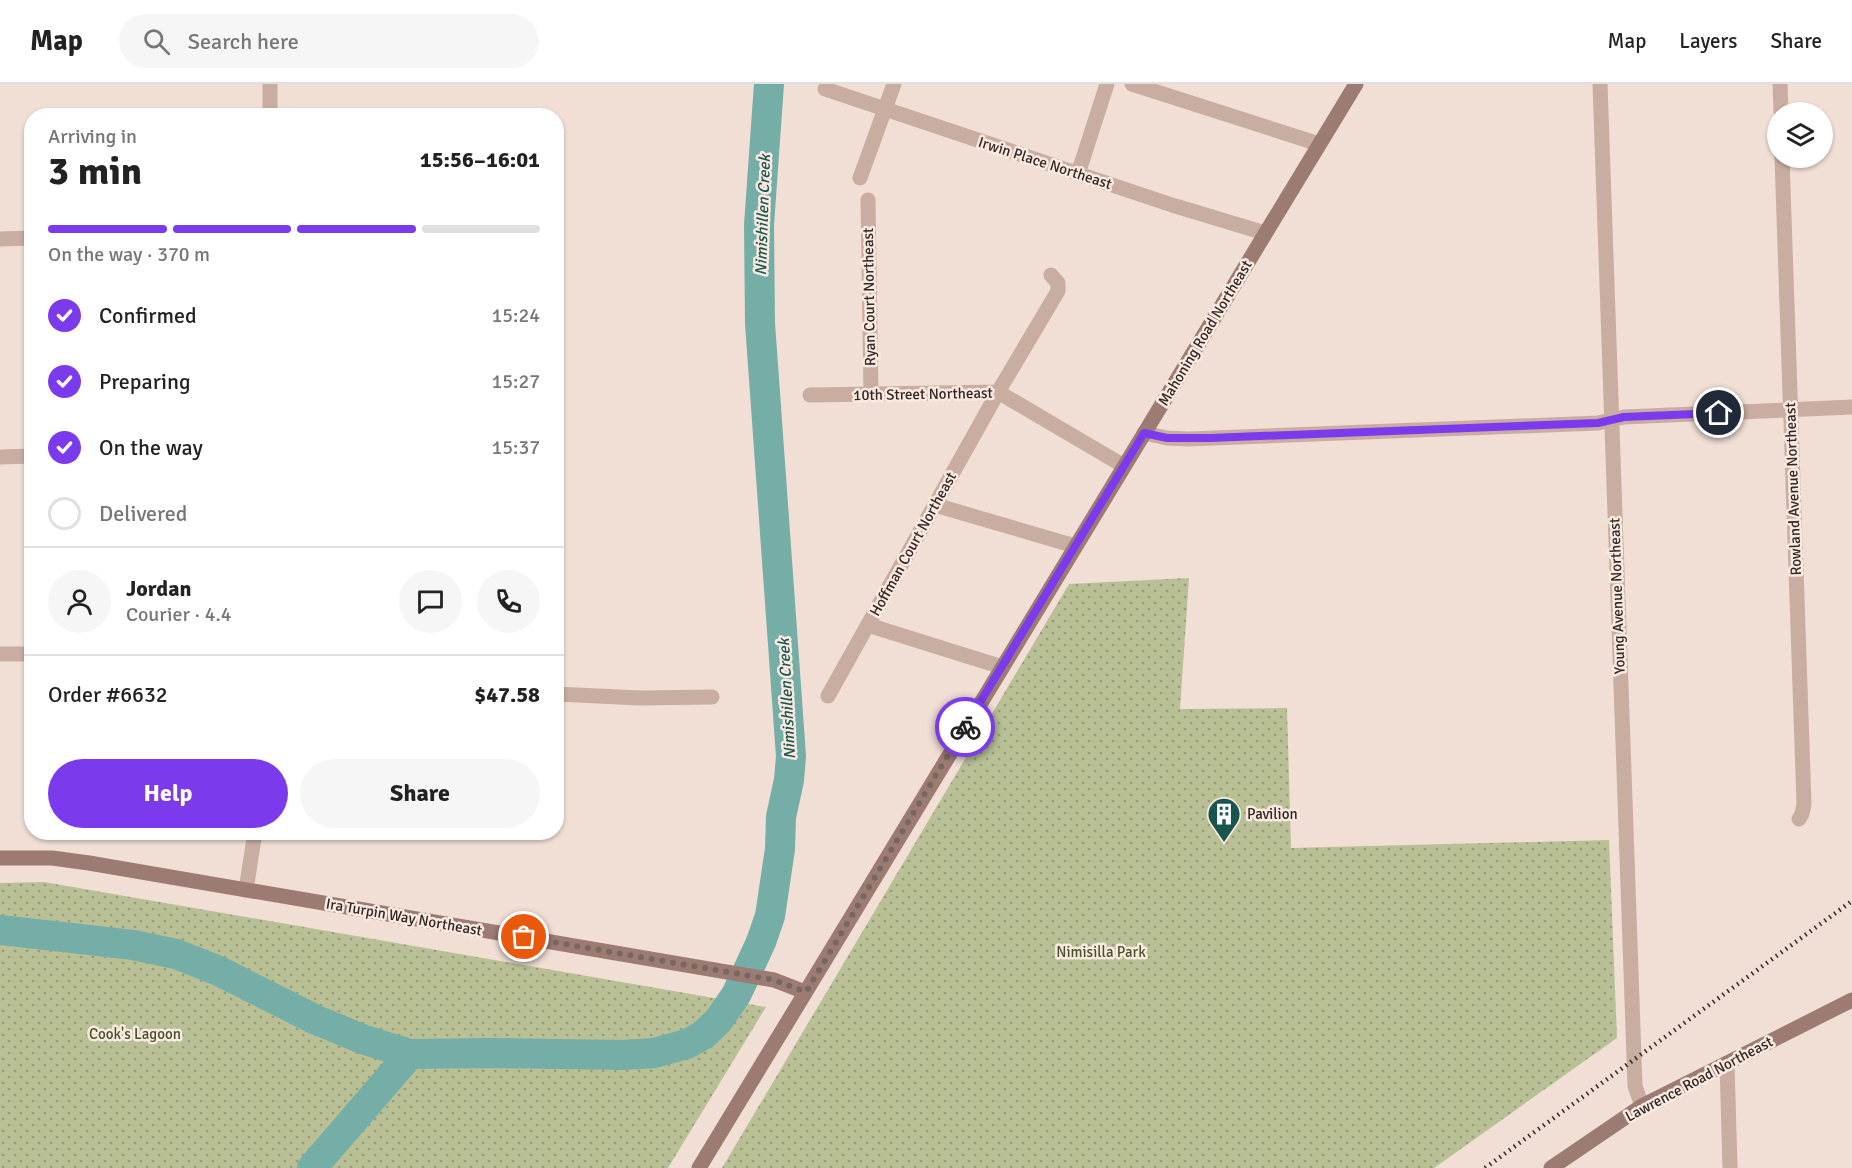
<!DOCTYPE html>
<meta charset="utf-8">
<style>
:root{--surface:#fff;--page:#f6f6f6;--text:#222;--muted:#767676;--line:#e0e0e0;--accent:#7c3aed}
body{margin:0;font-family:Signika,sans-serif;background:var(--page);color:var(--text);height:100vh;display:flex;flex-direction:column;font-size:22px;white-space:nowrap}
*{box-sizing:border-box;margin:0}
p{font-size:20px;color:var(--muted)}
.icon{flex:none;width:33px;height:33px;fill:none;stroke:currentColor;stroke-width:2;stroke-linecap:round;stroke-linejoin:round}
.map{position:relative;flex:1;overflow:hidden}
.panel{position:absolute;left:24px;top:24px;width:540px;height:732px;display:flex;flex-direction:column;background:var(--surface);border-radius:24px;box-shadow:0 2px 4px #0004}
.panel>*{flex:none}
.fabs{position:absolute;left:1767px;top:18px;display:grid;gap:12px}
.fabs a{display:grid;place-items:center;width:66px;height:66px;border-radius:50%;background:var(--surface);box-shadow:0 2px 4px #0004;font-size:30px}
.pin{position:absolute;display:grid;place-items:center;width:51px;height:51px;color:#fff;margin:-26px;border:3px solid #fff;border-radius:50%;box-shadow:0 2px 6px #0007}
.courier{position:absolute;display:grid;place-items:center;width:60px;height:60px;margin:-30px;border:4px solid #7c3aed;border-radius:50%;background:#fff;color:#222;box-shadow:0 2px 8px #0007}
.overview em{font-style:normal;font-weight:800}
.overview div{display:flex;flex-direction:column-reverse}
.overview{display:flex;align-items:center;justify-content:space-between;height:102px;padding:0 24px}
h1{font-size:39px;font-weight:800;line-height:45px}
.bar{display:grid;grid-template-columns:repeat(4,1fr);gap:9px 6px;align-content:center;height:72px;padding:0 24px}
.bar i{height:8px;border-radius:4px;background:var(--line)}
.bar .current{background:var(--accent)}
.bar p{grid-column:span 4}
.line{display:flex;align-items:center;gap:15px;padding:0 24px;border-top:2px solid var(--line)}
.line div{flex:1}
.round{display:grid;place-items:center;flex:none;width:63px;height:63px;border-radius:32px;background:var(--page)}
ol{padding:0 24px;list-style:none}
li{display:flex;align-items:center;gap:18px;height:66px}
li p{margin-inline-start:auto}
li .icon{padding:6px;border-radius:50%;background:var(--accent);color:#fff;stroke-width:4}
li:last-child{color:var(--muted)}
li i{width:33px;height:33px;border:3px solid var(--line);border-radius:50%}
.action{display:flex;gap:12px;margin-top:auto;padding:12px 24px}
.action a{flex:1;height:69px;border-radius:36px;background:var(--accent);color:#fff;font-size:24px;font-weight:800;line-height:69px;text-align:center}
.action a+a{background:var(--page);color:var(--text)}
header{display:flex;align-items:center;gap:36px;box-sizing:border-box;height:84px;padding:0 30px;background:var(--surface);border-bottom:2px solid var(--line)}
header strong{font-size:28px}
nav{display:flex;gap:33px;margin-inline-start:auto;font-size:21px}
.search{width:420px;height:54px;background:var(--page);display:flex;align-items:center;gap:15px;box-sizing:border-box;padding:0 21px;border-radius:33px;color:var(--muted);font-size:22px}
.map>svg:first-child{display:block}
.park{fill:url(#park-dots)}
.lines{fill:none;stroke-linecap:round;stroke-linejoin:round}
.river{stroke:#74aea7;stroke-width:30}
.street{stroke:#c9ada1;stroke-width:15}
.secondary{stroke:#9c7b73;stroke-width:15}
.rail{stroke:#332624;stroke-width:4.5;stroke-dasharray:1.5 4.5;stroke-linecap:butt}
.done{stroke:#766762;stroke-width:6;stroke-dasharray:0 10.8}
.route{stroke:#7c3aed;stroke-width:8}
.labels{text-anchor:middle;stroke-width:5;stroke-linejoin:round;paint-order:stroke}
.street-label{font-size:15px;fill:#332624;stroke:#f9eae1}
.poi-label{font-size:15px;fill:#332624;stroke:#f9eae1;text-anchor:start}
.park-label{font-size:15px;fill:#495128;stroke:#f9eae1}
.water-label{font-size:16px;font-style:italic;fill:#19554e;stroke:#f9eae1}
</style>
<header>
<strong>Map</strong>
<div class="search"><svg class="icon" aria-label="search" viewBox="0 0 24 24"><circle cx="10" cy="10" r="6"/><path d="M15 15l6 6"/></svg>Search here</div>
<nav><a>Map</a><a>Layers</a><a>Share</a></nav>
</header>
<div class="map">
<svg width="1852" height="1084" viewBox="0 0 1852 1084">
<defs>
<pattern id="park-dots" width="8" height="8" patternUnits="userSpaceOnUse" patternTransform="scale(1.5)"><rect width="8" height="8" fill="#b9c095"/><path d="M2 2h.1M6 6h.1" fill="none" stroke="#979c79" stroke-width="1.8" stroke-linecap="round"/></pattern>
</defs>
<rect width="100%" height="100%" fill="#f1dfd5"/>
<!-- park -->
<path class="park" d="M1189,494L1180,625L1287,624L1291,764L1609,756L1617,954L1434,1084H722L1069,500Z
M44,798L766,923L668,1084H0V799Z"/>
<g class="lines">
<!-- river -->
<path class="river" d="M0,846L133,861L176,870L219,887L314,935L362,955L410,970L493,969L623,971L654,969L687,960L703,951L718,937L736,911L749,884L761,858L770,832L780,765L781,733L789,696L791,672L760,239L759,141L769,0
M312,1084L410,970"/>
<!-- street -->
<path class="street" d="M270,0V32
M1132,0L1319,60
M1600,0L1635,1002L1642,1022
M1780,0L1781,28
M825,5L1172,121L1265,149
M1782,74L1804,720L1802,730L1799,735
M1078,90L1107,0
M860,94L894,0
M868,116L871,310
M0,155L32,154
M810,311L998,308L1124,382
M1144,349L1167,354L1188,355L1598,339L1624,333L1852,323
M0,373L32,372
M935,421L1075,462
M868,541L1002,583
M0,570H32
M556,610L640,614L712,613
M828,612L998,308L1058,207V199L1051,191
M246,806L255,748
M1727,979L1730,1084"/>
<!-- secondary -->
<path class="secondary" d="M0,774H52L89,779L774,896L805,908
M699,1084L1356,0
M1551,1084L1642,1022L1852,916"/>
<!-- rail -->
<path class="rail" d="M1485,1084L1852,817"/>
</g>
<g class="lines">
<!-- done -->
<path class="done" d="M524,853L774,896L806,908L965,643"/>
<!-- route -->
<path class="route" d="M965,643L1144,349L1167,354H1210L1598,339L1624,333L1719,329"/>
</g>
<!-- icons -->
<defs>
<symbol id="building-pin" viewBox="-11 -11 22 30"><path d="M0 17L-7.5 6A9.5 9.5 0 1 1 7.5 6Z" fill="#19554e" stroke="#f9eae1"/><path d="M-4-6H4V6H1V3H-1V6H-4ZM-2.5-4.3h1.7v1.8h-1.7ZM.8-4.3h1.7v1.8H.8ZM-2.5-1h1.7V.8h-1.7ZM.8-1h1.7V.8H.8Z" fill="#fff"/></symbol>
</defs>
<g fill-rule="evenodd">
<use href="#building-pin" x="1205" y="711" width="38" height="52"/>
</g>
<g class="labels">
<!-- street labels -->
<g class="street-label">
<text transform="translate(1045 79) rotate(18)" y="5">Irwin Place Northeast</text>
<text transform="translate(869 213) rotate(-91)" y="5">Ryan Court Northeast</text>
<text transform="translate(1205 249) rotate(-59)" y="5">Mahoning Road Northeast</text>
<text transform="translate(923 310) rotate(-1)" y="5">10th Street Northeast</text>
<text transform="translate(1793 405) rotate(-92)" y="5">Rowland Avenue Northeast</text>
<text transform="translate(913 460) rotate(-61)" y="5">Hoffman Court Northeast</text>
<text transform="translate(1617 512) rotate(-92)" y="5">Young Avenue Northeast</text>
<text transform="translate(404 833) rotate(10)" y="5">Ira Turpin Way Northeast</text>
<text transform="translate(1699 995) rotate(-28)" y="5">Lawrence Road Northeast</text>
</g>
<!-- poi labels -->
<g class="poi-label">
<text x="1247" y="735">Pavilion</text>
</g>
<!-- park labels -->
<g class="park-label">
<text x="1101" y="873">Nimisilla Park</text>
<text x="135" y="955">Cook's Lagoon</text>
</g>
<!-- water labels -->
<g class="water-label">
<text transform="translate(762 131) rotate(-88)" y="6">Nimishillen Creek</text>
<text transform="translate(786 615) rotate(-93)" y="6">Nimishillen Creek</text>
</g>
</g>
</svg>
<div class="fabs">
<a><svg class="icon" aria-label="layers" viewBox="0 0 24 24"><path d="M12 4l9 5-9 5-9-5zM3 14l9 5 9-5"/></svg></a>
</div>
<div class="pin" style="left:524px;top:853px;background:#ea580c"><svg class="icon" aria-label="bag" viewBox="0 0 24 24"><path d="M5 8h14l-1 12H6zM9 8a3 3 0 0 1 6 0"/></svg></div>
<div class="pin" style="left:1719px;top:329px;background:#1f2937"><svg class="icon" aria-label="home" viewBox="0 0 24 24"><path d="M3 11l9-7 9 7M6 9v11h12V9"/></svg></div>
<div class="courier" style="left:965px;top:643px"><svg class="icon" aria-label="bike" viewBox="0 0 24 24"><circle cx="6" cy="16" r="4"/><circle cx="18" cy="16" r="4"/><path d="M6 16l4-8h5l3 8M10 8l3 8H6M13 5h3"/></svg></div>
<section class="panel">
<div class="overview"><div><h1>3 min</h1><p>Arriving in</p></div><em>15:56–16:01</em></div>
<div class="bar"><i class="current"></i><i class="current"></i><i class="current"></i><i></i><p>On the way · 370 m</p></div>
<ol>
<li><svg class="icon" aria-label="check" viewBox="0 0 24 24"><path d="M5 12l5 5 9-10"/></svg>Confirmed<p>15:24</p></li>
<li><svg class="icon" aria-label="check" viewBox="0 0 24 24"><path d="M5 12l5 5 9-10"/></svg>Preparing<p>15:27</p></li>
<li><svg class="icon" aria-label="check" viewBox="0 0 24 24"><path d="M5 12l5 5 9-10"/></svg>On the way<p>15:37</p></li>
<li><i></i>Delivered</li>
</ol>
<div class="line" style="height:108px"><a class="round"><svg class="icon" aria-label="person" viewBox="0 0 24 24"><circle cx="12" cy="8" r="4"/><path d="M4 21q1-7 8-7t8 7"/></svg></a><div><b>Jordan</b><p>Courier · 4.4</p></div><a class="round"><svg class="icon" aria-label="chat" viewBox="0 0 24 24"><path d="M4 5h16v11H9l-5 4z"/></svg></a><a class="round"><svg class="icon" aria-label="phone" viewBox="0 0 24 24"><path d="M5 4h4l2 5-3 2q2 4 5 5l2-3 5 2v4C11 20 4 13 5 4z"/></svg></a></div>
<div class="line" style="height:78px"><div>Order #6632</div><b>$47.58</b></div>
<div class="action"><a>Help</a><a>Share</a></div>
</section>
</div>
